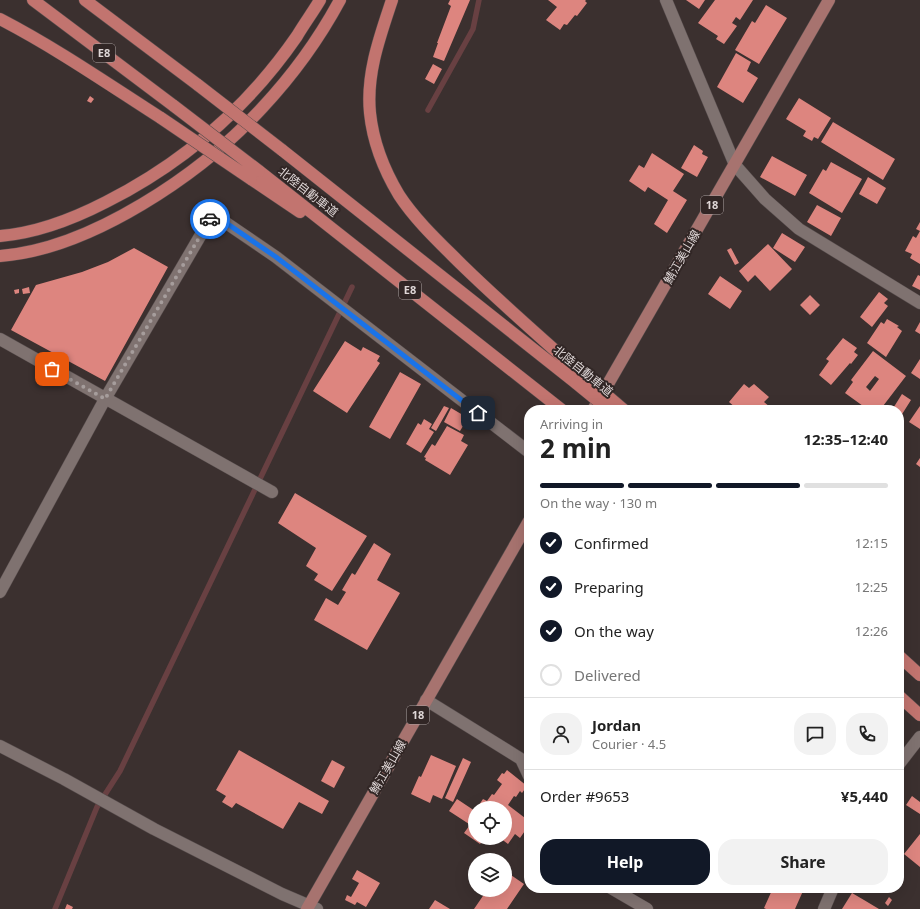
<!DOCTYPE html>
<meta charset="utf-8">
<style>
:root{--surface:#fff;--page:#f2f2f2;--text:#222;--muted:#767676;--line:#e0e0e0;--accent:#111827}
body{margin:0;font-family:"Noto Sans","Noto Sans JP",sans-serif;background:var(--page);color:var(--text);height:100vh;display:flex;flex-direction:column;font-size:15px;white-space:nowrap}
*{box-sizing:border-box;margin:0}
p{font-size:13px;color:var(--muted)}
.icon{flex:none;width:22px;height:22px;fill:none;stroke:currentColor;stroke-width:2;stroke-linecap:round;stroke-linejoin:round}
.map{position:relative;flex:1;overflow:hidden}
.sheet{position:absolute;left:524px;top:405px;width:380px;height:488px;display:flex;flex-direction:column;background:var(--surface);border-radius:16px;box-shadow:0 4px 16px #0002}
.sheet>*{flex:none}
.fabs{position:absolute;left:468px;top:801px;display:grid;gap:8px}
.fabs a{display:grid;place-items:center;width:44px;height:44px;border-radius:50%;background:var(--surface);box-shadow:0 4px 16px #0002;font-size:20px}
.pin{position:absolute;display:grid;place-items:center;width:34px;height:34px;color:#fff;margin:-17px;border-radius:8px;box-shadow:0 2px 6px #0006}
.courier{position:absolute;display:grid;place-items:center;width:40px;height:40px;margin:-20px;border:3px solid #1a73e8;border-radius:50%;background:#fff;color:#222;box-shadow:0 1px 5px #0007}
.headline em{font-style:normal;font-weight:700}
.headline div{display:flex;flex-direction:column-reverse}
.headline{display:flex;align-items:center;justify-content:space-between;height:68px;padding:0 16px}
h1{font-size:26px;font-weight:700;line-height:30px}
.bar{display:grid;grid-template-columns:repeat(4,1fr);gap:6px 4px;align-content:center;height:48px;padding:0 16px}
.bar i{height:5px;border-radius:3px;background:var(--line)}
.bar .active{background:var(--accent)}
.bar p{grid-column:span 4}
.line{display:flex;align-items:center;gap:10px;padding:0 16px;border-top:1px solid var(--line)}
.line div{flex:1}
.round{display:grid;place-items:center;flex:none;width:42px;height:42px;border-radius:16px;background:var(--page)}
ol{padding:0 16px;list-style:none}
li{display:flex;align-items:center;gap:12px;height:44px}
li p{margin-inline-start:auto}
li .icon{padding:4px;border-radius:50%;background:var(--accent);color:#fff;stroke-width:4}
li:last-child{color:var(--muted)}
li i{width:22px;height:22px;border:2px solid var(--line);border-radius:50%}
.cta{display:flex;gap:8px;margin-top:auto;padding:8px 16px}
.cta a{flex:1;height:46px;border-radius:16px;background:var(--accent);color:#fff;font-size:16px;font-weight:700;line-height:46px;text-align:center}
.cta a+a{background:var(--page);color:var(--text)}
.map>svg:first-child{display:block}
.lines{fill:none;stroke-linecap:round;stroke-linejoin:round}
.stream{stroke:#684042;stroke-width:5.5}
.building{fill:#dd857f;fill-rule:evenodd}
.minor-casing{stroke:#574d4d;stroke-width:13}
.tertiary-casing{stroke:#574d4d;stroke-width:13}
.primary-casing{stroke:#574d4d;stroke-width:13}
.motorway-casing{stroke:#574d4d;stroke-width:13}
.minor{stroke:#7f7270;stroke-width:12}
.tertiary{stroke:#7f7270;stroke-width:12}
.primary{stroke:#a7736f;stroke-width:12}
.motorway{stroke:#c2746f;stroke-width:12}
.motorway-bridge-casing{stroke:#574d4d;stroke-width:13;stroke-linecap:butt}
.motorway-bridge{stroke:#c2746f;stroke-width:12}
.done{stroke:#a69d9c;stroke-width:4;stroke-dasharray:0 7.2}
.route{stroke:#1a73e8;stroke-width:5}
.labels{text-anchor:middle;stroke-width:4;stroke-linejoin:round;paint-order:stroke}
.shield{fill:#312625;stroke:#aba2a2;stroke-width:1}
.shield-label{font-size:11px;font-weight:bold;fill:#dfd7d7}
.street-label{font-size:12px;fill:#dfd7d7;stroke:#312625}
</style>
<div class="map">
<svg width="920" height="909" viewBox="0 0 920 909">
<rect width="100%" height="100%" fill="#3b302f"/>
<g class="lines">
<!-- stream -->
<path class="stream" d="M428,110L473,29L479,0
M55,909L97,807L120,771L352,287"/>
</g>
<!-- building -->
<path class="building" d="M450,0H470L444,61L433,57L438,43H437L451,6L448,4Z
M548,0H586L585,1L587,3L577,16L575,15L567,25L564,24L560,30L546,20L557,7Z
M686,0H705L699,9Z
M715,0H753L740,20L736,17L732,23L737,26L724,44L716,39L718,36L698,23Z
M766,5L787,18L759,64L735,50L752,21L755,23Z
M736,53L751,62L747,71L758,78L743,103L717,87Z
M433,64L442,69L434,84L425,79Z
M90,96L94,99L91,103L87,101Z
M799,98L831,118L818,139L814,137L812,141L803,136L806,131L786,119Z
M833,122L895,159L883,180L821,142Z
M694,145L703,151L702,154L708,157L697,177L681,168Z
M652,153L684,174L673,191L687,200L667,233L654,224L668,200L648,187L645,192L629,181L639,165L644,168Z
M772,156L807,175L795,196L760,177Z
M831,162L862,179L842,213L809,193L823,169L826,171Z
M868,177L886,188L877,204L859,194Z
M817,205L841,218L831,236L807,222Z
M920,222V264L910,258L912,254L905,251L913,236L916,238L920,231L916,229Z
M782,233L805,247L795,262L773,248Z
M768,244L792,269L770,291L755,275L748,282L739,271Z
M134,248L168,267L105,381L11,330L36,285L82,272L108,262Z
M731,248L739,263L735,265L727,250Z
M918,275L920,276V290L912,286Z
M720,276L742,291L730,309L708,294Z
M29,287L30,293L23,294L22,289Z
M19,289V293L15,294L14,290Z
M879,292L888,299L884,303L888,306L872,327L860,317Z
M810,295L820,305L810,315L800,305Z
M887,319L899,326L897,327L902,331L886,357L867,343L881,322L884,324Z
M920,322V334L915,331Z
M843,338L857,348L854,352L858,355L851,364L850,363L831,385L819,375L829,361L826,359Z
M345,341L361,351L363,347L380,356L377,361L380,363L347,413L313,391Z
M873,351L906,376L880,410H862L861,409L863,406L845,393L853,382L851,380ZM875,376L879,379L870,391L866,387Z
M920,359V379L911,373Z
M400,372L421,384L390,439L369,427Z
M744,384L749,388L754,384L769,397L764,402L770,407L768,410H734L736,408L729,402Z
M902,394L911,400L899,419V410H892Z
M444,406L449,408L436,431L431,428Z
M920,406V429L909,422Z
M451,408L468,418L460,431L444,422Z
M424,419L432,424L429,429L434,432L421,453L406,444L418,423L421,425Z
M447,426L464,435L461,441L468,445L450,475L425,460L426,458L424,457L432,444L435,446Z
M920,458V467L916,464Z
M295,493L367,536L332,591L314,580L318,574L306,566L316,548L278,523Z
M374,543L391,554L377,580L400,593L367,650L314,620L326,598L338,605L346,592L342,590L352,573L355,575Z
M239,750L329,801L322,814L299,802L283,829L236,803L232,808L222,802L226,796L216,790Z
M431,755L456,766L442,799L433,795L430,803L411,794L419,776L421,777Z
M463,758L471,762L453,802L445,798Z
M332,760L345,767L334,788L321,781Z
M507,770L527,786L522,793L520,791L516,797L514,796L508,805L529,821V825L520,838L515,834L508,844L500,838H505V808H477L483,799L487,801L492,794L494,795L502,784L497,780L502,773L504,774Z
M912,796L920,802V814L906,805Z
M457,799L475,811V815L469,824L449,811Z
M475,818V838H485L480,844L464,833Z
M920,834V867L904,854Z
M357,870L380,883L366,907L357,902L355,905L345,900L347,895L351,897L359,883L352,879Z
M505,871L524,884L507,909H474L487,890H505Z
M773,888H796L803,891L795,909H766L764,908Z
M852,893L864,900L879,909H842Z
M889,897L892,900L888,906L885,903Z
M435,900L450,909H429Z
M67,904L73,907L72,909H65Z"/>
<g class="lines">
<defs>
<path id="minor" d="M735,165L765,199L799,229L920,303
M0,339L272,492
M0,592L105,399L213,214L276,257L529,452
M426,700L521,759L529,776
M0,746L64,779L154,829L282,894L317,909
M899,764L920,737
M611,888L647,909
M824,909L833,888"/>
<path id="tertiary" d="M666,0L735,165"/>
<path id="primary" d="M593,410L829,0
M307,909L529,521"/>
<path id="motorway" d="M33,0L174,106
M85,0L198,85
M392,0C380,36 366,74 370,113C373,142 384,170 399,195C416,221 440,243 462,265C501,303 542,339 583,375
M0,19C56,48 108,84 161,118
M282,150L576,383
M259,171L562,410
M251,179L300,212
M0,236C37,233 73,219 106,202C183,163 248,107 297,36C304,24 313,12 320,0
M0,256C91,249 201,174 262,108C292,76 319,39 340,0
M899,656L920,675
M899,696L920,715"/>
</defs>
<!-- minor casing -->
<use href="#minor" class="minor-casing"/>
<!-- tertiary casing -->
<use href="#tertiary" class="tertiary-casing"/>
<!-- primary casing -->
<use href="#primary" class="primary-casing"/>
<!-- motorway casing -->
<use href="#motorway" class="motorway-casing"/>
<!-- minor -->
<use href="#minor" class="minor"/>
<!-- tertiary -->
<use href="#tertiary" class="tertiary"/>
<!-- primary -->
<use href="#primary" class="primary"/>
<!-- motorway -->
<use href="#motorway" class="motorway"/>
<defs>
<path id="motorway-bridge" d="M198,85L282,150
M174,106L259,171
M161,118L251,179
M583,375L624,410
M576,383L609,410"/>
</defs>
<!-- motorway-bridge casing -->
<use href="#motorway-bridge" class="motorway-bridge-casing"/>
<!-- motorway-bridge -->
<use href="#motorway-bridge" class="motorway-bridge"/>
</g>
<g class="lines">
<!-- done -->
<path class="done" d="M52,369L105,399L210,219"/>
<!-- route -->
<path class="route" d="M210,219L213,214L276,257L478,413"/>
</g>
<g class="labels">
<!-- shield labels -->
<g class="shield">
<rect x="93" y="44" width="22" height="18" rx="3"/>
<rect x="701" y="196" width="22" height="18" rx="3"/>
<rect x="399" y="281" width="22" height="18" rx="3"/>
<rect x="407" y="706" width="22" height="18" rx="3"/>
</g>
<g class="shield-label">
<text x="104" y="57">E8</text>
<text x="712" y="209">18</text>
<text x="410" y="294">E8</text>
<text x="418" y="719">18</text>
</g>
<!-- street labels -->
<g class="street-label">
<text transform="translate(308 192) rotate(38)" y="4">北陸自動車道</text>
<text transform="translate(682 257) rotate(-60)" y="4">鯖江美山線</text>
<text transform="translate(583 371) rotate(39)" y="4">北陸自動車道</text>
<text transform="translate(388 767) rotate(-60)" y="4">鯖江美山線</text>
</g>
</g>
</svg>
<div class="fabs">
<a><svg class="icon" aria-label="locate" viewBox="0 0 24 24"><circle cx="12" cy="12" r="6"/><path d="M12 2v4M12 18v4M2 12h4M18 12h4"/></svg></a>
<a><svg class="icon" aria-label="layers" viewBox="0 0 24 24"><path d="M12 4l9 5-9 5-9-5zM3 14l9 5 9-5"/></svg></a>
</div>
<div class="pin" style="left:52px;top:369px;background:#ea580c"><svg class="icon" aria-label="bag" viewBox="0 0 24 24"><path d="M5 8h14l-1 12H6zM9 8a3 3 0 0 1 6 0"/></svg></div>
<div class="pin" style="left:478px;top:413px;background:#1f2937"><svg class="icon" aria-label="home" viewBox="0 0 24 24"><path d="M3 11l9-7 9 7M6 9v11h12V9"/></svg></div>
<div class="courier" style="left:210px;top:219px"><svg class="icon" aria-label="car" viewBox="0 0 24 24"><path d="M5 17H2v-5l4-1 3-4h7l3 4 3 1v5h-3M9 17h6M6 11h13"/><circle cx="7" cy="17" r="2"/><circle cx="17" cy="17" r="2"/></svg></div>
<section class="sheet">
<div class="headline"><div><h1>2 min</h1><p>Arriving in</p></div><em>12:35–12:40</em></div>
<div class="bar"><i class="active"></i><i class="active"></i><i class="active"></i><i></i><p>On the way · 130 m</p></div>
<ol>
<li><svg class="icon" aria-label="check" viewBox="0 0 24 24"><path d="M5 12l5 5 9-10"/></svg>Confirmed<p>12:15</p></li>
<li><svg class="icon" aria-label="check" viewBox="0 0 24 24"><path d="M5 12l5 5 9-10"/></svg>Preparing<p>12:25</p></li>
<li><svg class="icon" aria-label="check" viewBox="0 0 24 24"><path d="M5 12l5 5 9-10"/></svg>On the way<p>12:26</p></li>
<li><i></i>Delivered</li>
</ol>
<div class="line" style="height:72px"><a class="round"><svg class="icon" aria-label="person" viewBox="0 0 24 24"><circle cx="12" cy="8" r="4"/><path d="M4 21q1-7 8-7t8 7"/></svg></a><div><b>Jordan</b><p>Courier · 4.5</p></div><a class="round"><svg class="icon" aria-label="chat" viewBox="0 0 24 24"><path d="M4 5h16v11H9l-5 4z"/></svg></a><a class="round"><svg class="icon" aria-label="phone" viewBox="0 0 24 24"><path d="M5 4h4l2 5-3 2q2 4 5 5l2-3 5 2v4C11 20 4 13 5 4z"/></svg></a></div>
<div class="line" style="height:52px"><div>Order #9653</div><b>¥5,440</b></div>
<div class="cta"><a>Help</a><a>Share</a></div>
</section>
</div>
